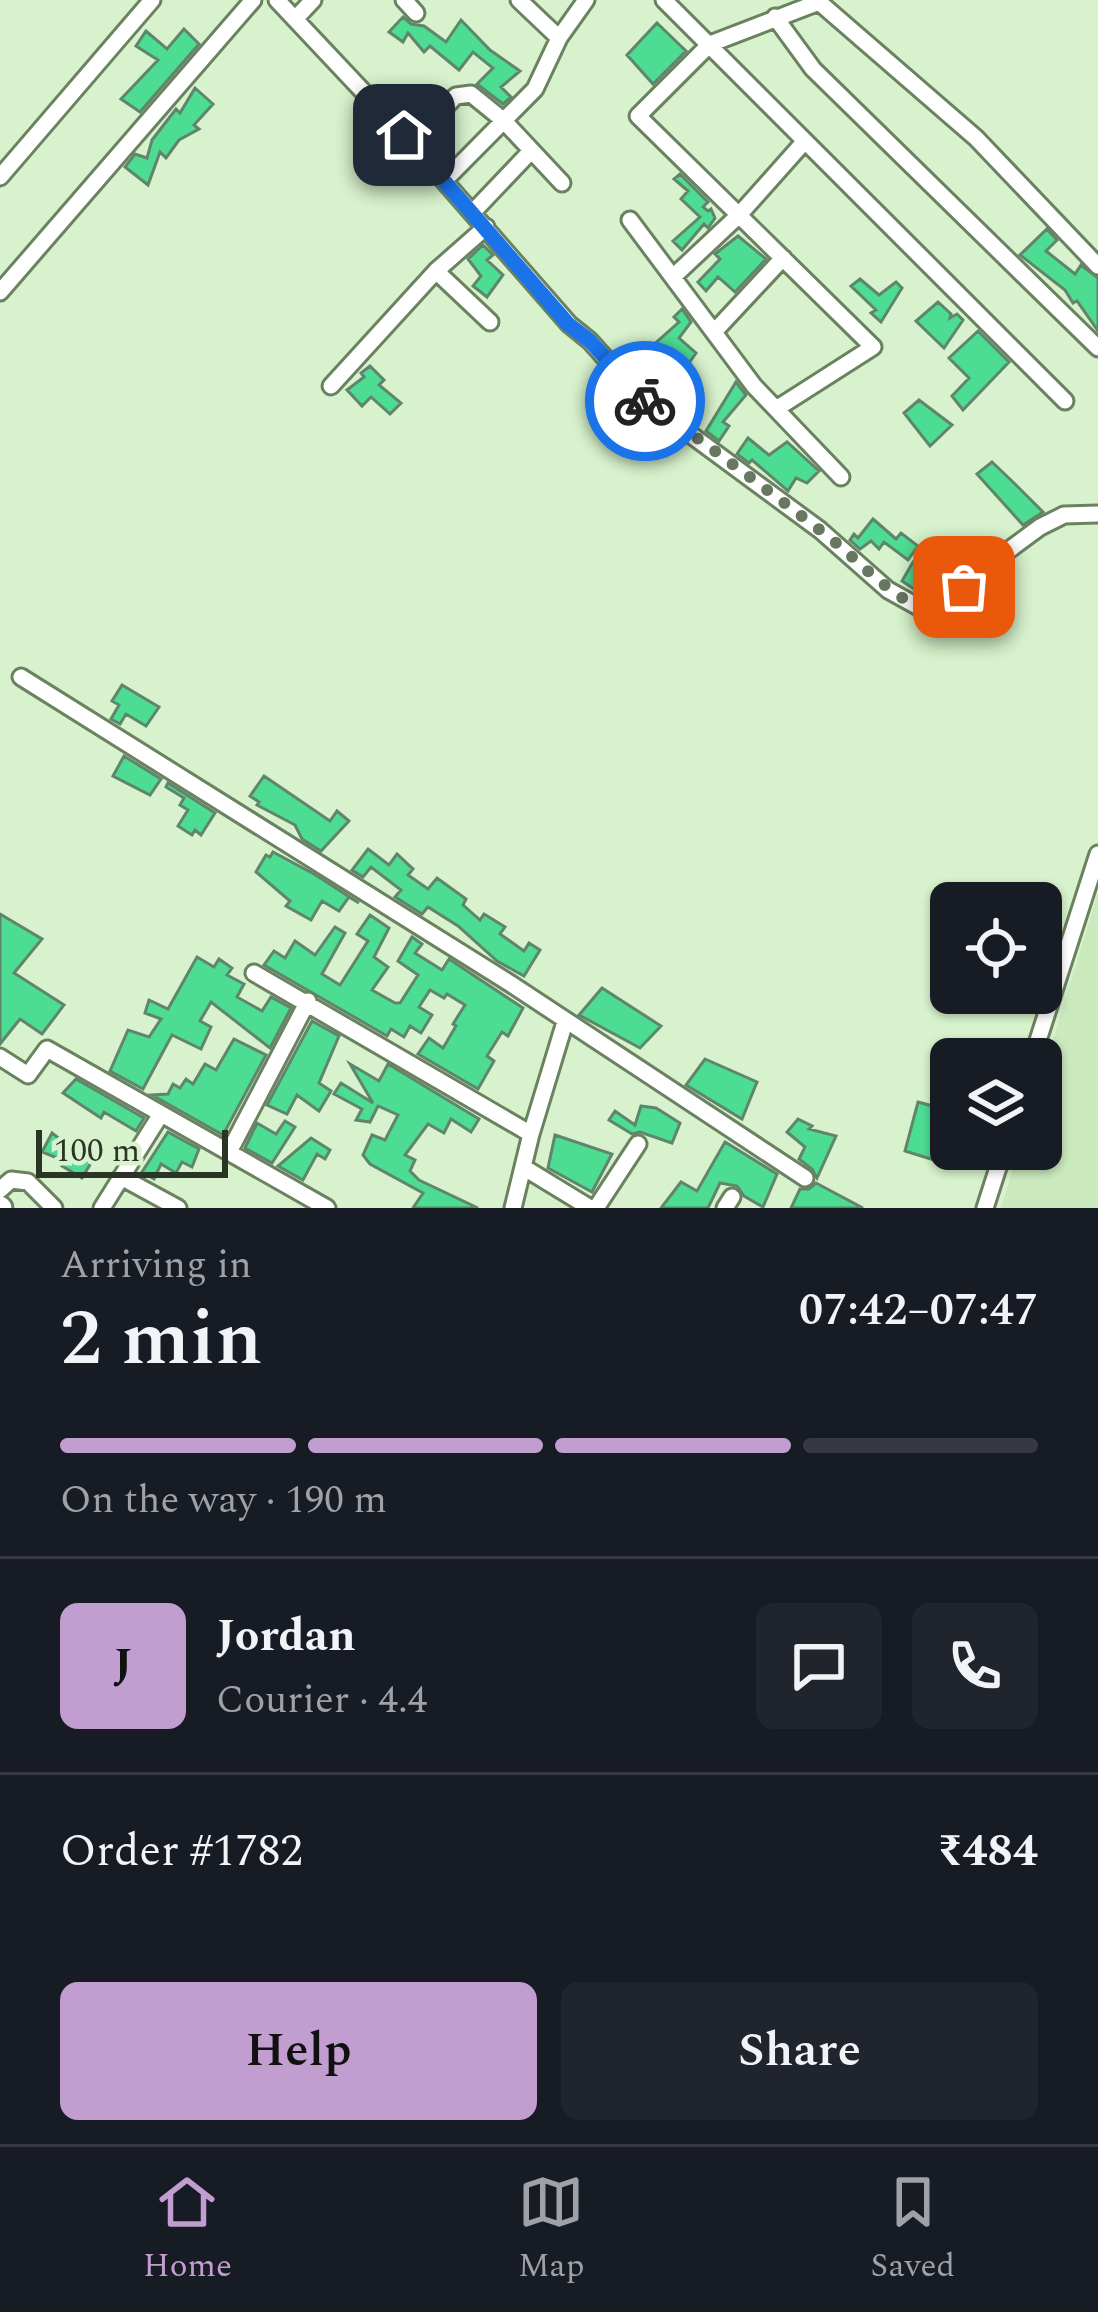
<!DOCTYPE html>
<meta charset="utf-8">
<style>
:root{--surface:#171b24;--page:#20242c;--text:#f1f3f6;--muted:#9ea1a6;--line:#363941;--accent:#c19dd0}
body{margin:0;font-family:Spectral,serif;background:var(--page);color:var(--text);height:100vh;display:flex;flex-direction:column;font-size:45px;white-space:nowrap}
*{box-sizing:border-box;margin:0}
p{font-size:39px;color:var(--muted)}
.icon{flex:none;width:66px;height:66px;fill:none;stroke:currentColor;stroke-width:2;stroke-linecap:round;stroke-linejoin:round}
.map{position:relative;height:1208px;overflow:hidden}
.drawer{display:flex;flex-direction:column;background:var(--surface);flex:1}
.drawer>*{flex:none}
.buttons{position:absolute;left:930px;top:882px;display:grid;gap:24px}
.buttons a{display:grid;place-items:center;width:132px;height:132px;border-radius:18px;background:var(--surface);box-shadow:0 3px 9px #0004;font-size:60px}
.scale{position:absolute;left:36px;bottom:30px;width:192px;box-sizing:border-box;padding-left:12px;border:6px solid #2a3526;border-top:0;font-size:33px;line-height:42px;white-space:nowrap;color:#2a3526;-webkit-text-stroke:9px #d7f2cc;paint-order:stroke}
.pin{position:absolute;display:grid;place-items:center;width:102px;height:102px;color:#fff;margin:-51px;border-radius:24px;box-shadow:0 6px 18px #0006}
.courier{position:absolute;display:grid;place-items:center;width:120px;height:120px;margin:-60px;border:9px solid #1a73e8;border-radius:50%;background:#fff;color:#222;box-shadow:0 3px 15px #0007}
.overview em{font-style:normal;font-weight:600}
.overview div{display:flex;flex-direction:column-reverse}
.overview{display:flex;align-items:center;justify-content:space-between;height:204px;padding:0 60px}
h1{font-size:78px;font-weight:600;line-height:90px}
.bar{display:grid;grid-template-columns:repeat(4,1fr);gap:18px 12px;align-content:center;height:144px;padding:0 60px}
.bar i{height:15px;border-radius:9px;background:var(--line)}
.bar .on{background:var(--accent)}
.bar p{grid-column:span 4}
.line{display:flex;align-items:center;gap:30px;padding:0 60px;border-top:3px solid var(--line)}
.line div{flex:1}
.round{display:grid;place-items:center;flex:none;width:126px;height:126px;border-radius:18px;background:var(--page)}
.button{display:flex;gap:24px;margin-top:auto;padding:24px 60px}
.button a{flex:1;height:138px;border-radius:18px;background:var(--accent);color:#111;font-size:48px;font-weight:600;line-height:138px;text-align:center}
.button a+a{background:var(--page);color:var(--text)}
.dock{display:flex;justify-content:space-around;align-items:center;height:168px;border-top:3px solid var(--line);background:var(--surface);font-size:33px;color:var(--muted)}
.dock a{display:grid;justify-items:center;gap:6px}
.dock .on{color:var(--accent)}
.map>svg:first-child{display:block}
.built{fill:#cae9bd}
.building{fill:#4ddd92;stroke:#5f866d;stroke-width:3}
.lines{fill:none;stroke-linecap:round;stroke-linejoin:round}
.minor-casing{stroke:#6a8260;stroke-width:21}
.major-casing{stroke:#6a8260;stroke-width:27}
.minor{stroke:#fff;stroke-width:15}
.major{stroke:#fff;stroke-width:21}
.done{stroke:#677760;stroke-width:12;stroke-dasharray:0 21.6}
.route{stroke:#1a73e8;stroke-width:15}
</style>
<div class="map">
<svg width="1098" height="1208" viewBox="0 0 1098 1208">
<rect width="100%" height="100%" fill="#d7f2cc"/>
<!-- built -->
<path class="built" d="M1098,893V1208H1001L1019,1149H1041V1079Z"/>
<!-- building -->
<path class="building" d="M403,17L411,24L424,26L446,42L461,20L490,50L520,71L501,87L511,97L503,104L477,84L493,68L473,52L459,70L430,46L424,52L408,33L403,42L389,32Z
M657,23L686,51L653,84L627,55Z
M184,29L199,44L140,112L121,99L158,60L136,46L146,31L167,49Z
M195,88L213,104L194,125L199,129L179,140L166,158L160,152L148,185L125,167L135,154L147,158L152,140L176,109L180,113Z
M680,174L708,202L703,207L708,211L711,209L715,218L708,228L704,224L682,250L673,241L700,217L681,199L688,191L674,179Z
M1047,229L1057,240L1046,251L1075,274L1081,265L1098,278V331L1077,301L1073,303L1065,290L1020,255Z
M738,236L766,259L735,292L718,277L706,291L698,282L720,259L715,254Z
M483,245L493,255L487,260L503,275L487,297L473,286L481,276L468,259Z
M860,279L879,295L896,282L902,288L881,322L871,313L876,310L851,286Z
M938,302L951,314L950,318L957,314L963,320L944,348L916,321Z
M682,309L691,322L679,338L696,353L689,363L682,357L662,379L651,367L646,377L633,363L679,322L674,317Z
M978,331L1009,362L963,410L952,396L969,378L949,358Z
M370,366L384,380L379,385L401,403L390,414L371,397L362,406L347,390L364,377L361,373Z
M736,382L746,395L723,422L729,426L719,441L706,431Z
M919,400L952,425L930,446L904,413Z
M748,438L769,455L787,442L819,471L807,483L796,478L788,491L752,460L749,463L737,454Z
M992,462L1014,483L1043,512L1023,525L977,474Z
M873,519L896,539L901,533L918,546L908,560L884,542L879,549L871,541L860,549L850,540L854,534L858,538Z
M913,562L944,582L943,584L926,597L902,581Z
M122,685L159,707L146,726L126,714L120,724L111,719L119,705L112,701Z
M124,756L161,779L150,795L113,776Z
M264,776L330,821L337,811L349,821L321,851L302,839L295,825L257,805L259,802L250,796Z
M168,783L215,813L201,835L195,830L192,835L178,826L188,810L180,805L184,798L166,787Z
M368,849L389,865L397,854L413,869L408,875L428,889L437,878L466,899L463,905L480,920L484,914L505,927L500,934L524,951L529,943L540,950L524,976L497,961L458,926L428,907L422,914L395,897L401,890L371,867L363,877L352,870Z
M273,852L314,874L359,903L349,897L339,911L322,901L311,920L286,906L290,901L256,872L266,855L270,857Z
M0,914L42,939L14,973L64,1005L42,1034L20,1019L0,1044Z
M370,915L389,928L374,957L388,967L372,990L395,1003H400L418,975L398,961L412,937L422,944L415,953L442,970L449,959L523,1008L508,1036L502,1032L487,1056L494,1061L478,1089L418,1054L429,1038L443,1048L456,1026L453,1024L465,1005L447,994L444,998L430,990L419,1007L432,1015L421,1033L410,1026L404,1037L391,1029L387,1036L264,965L274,951L285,958L295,941L315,955L335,927L345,933L322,974L340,985L368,941L357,934Z
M197,957L214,967L219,959L232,968L227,975L244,984L237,997L262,1011L271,997L291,1008L270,1048L211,1002L200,1021L211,1027L201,1049L172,1035L143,1089L110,1071L128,1030L149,1037L161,1019L145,1013L149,1000L168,1009Z
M602,988L661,1026L640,1048L579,1015Z
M312,1021L339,1036L319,1083L331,1091L319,1111L297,1095L287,1114L267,1105Z
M234,1039L266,1055L223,1135L152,1095L168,1094L173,1084L180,1088L186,1079L193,1084L205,1064L216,1070Z
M705,1059L757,1082L742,1119L686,1085Z
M350,1064L379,1081L388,1064L479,1119L471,1132L451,1119L444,1133L428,1124L405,1155L415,1160L410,1171L419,1180L478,1208H413L423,1193L370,1164L363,1155L372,1135L385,1140L398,1115L378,1106L370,1122L356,1120L362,1109L334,1094L341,1083L373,1103Z
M76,1079L144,1118L136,1131L104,1112L101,1118L63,1093Z
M918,1102L951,1111V1149H964L960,1168L905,1151Z
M641,1106L656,1108L680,1123L672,1143L640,1132L632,1134L609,1120L615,1111L635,1125Z
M798,1119L812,1126L809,1129L836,1136L817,1178L812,1169L799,1159L805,1147L787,1132Z
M285,1121L295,1127L272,1163L245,1148L257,1123L276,1134Z
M168,1132L199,1149L192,1167L182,1162L176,1173L161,1164L154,1179L142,1172Z
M52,1133L91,1163L82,1178L62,1166L65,1161L42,1152Z
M555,1135L612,1154L592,1192L548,1168Z
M311,1138L330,1150L325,1159L317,1154L303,1180L278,1166Z
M725,1142L777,1174L763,1207L744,1196L737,1186L720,1183L708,1208H661L681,1182L697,1191Z
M816,1183L863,1208H791L800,1189H809Z"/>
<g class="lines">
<defs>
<path id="minor" d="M277,0L404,135L569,324L590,341L641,398L820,530L888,590L924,610L932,607L1040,527L1064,515L1098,514
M404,0L416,13
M519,0L559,38
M664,0L1065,401
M775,17L813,69L1098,348
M296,18L313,0
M410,142L456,96L471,94L503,120L562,183
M0,177L152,0
M444,181L535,89L559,38L586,0
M473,212L530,152
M630,220L754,386L841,477
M436,271L490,322
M673,277L739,215L804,142
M0,292L253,0
M714,332L783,258
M331,386L436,271L486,227
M776,409L873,347L638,116L710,44L819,2L976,138L1098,266
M21,677L511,984L805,1178
M254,973L531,1134
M0,1057L28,1075L47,1049L327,1208
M1032,1059L1098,854
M229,1152L308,1001
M523,1167L590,1208
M121,1177L178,1208
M0,1190L11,1180L28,1182L54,1208
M102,1208L161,1114
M513,1208L531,1134L565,1022
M596,1208L638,1144
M725,1208L732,1197
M985,1208L1004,1149"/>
<path id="major" d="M0,1207L1,1208"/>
</defs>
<!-- minor casing -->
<use href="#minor" class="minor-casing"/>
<!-- major casing -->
<use href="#major" class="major-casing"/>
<!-- minor -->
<use href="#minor" class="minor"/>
<!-- major -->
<use href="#major" class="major"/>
</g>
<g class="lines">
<!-- done -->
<path class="done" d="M645,401C704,442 762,486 820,530C856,557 882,590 924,610L964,587"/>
<!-- route -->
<path class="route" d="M404,135L568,324L590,341L645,401"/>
</g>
</svg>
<div class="buttons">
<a><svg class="icon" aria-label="locate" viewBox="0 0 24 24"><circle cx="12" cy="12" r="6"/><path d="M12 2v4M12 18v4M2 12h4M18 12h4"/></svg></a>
<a><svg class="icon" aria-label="layers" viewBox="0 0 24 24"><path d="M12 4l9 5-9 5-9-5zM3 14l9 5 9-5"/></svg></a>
</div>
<div class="scale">100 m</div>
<div class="pin" style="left:964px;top:587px;background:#ea580c"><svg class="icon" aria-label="bag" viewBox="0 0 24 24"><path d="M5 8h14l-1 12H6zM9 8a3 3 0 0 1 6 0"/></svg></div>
<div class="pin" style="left:404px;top:135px;background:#1f2937"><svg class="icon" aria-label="home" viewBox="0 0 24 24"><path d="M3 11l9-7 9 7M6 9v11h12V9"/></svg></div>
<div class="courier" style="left:645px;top:401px"><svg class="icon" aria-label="bike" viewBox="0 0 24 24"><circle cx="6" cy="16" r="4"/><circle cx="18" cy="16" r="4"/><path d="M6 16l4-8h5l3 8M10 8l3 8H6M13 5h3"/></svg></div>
</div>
<section class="drawer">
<div class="overview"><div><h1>2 min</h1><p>Arriving in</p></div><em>07:42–07:47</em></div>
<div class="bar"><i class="on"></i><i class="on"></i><i class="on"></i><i></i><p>On the way · 190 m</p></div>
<div class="line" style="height:216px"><b class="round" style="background:var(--accent);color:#111">J</b><div><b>Jordan</b><p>Courier · 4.4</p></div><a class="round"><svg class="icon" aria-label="chat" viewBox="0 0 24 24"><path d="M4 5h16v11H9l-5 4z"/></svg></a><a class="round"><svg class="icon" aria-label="phone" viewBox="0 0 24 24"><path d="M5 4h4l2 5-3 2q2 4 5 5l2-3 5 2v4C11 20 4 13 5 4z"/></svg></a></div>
<div class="line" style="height:156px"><div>Order #1782</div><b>₹484</b></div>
<div class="button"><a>Help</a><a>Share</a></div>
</section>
<nav class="dock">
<a class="on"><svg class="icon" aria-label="home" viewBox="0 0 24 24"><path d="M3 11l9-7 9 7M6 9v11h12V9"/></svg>Home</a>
<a><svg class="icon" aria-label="map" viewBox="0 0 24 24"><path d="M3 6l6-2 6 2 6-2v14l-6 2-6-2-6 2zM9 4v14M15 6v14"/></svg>Map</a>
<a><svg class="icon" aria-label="saved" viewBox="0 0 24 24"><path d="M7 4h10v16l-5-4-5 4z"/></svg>Saved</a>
</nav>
